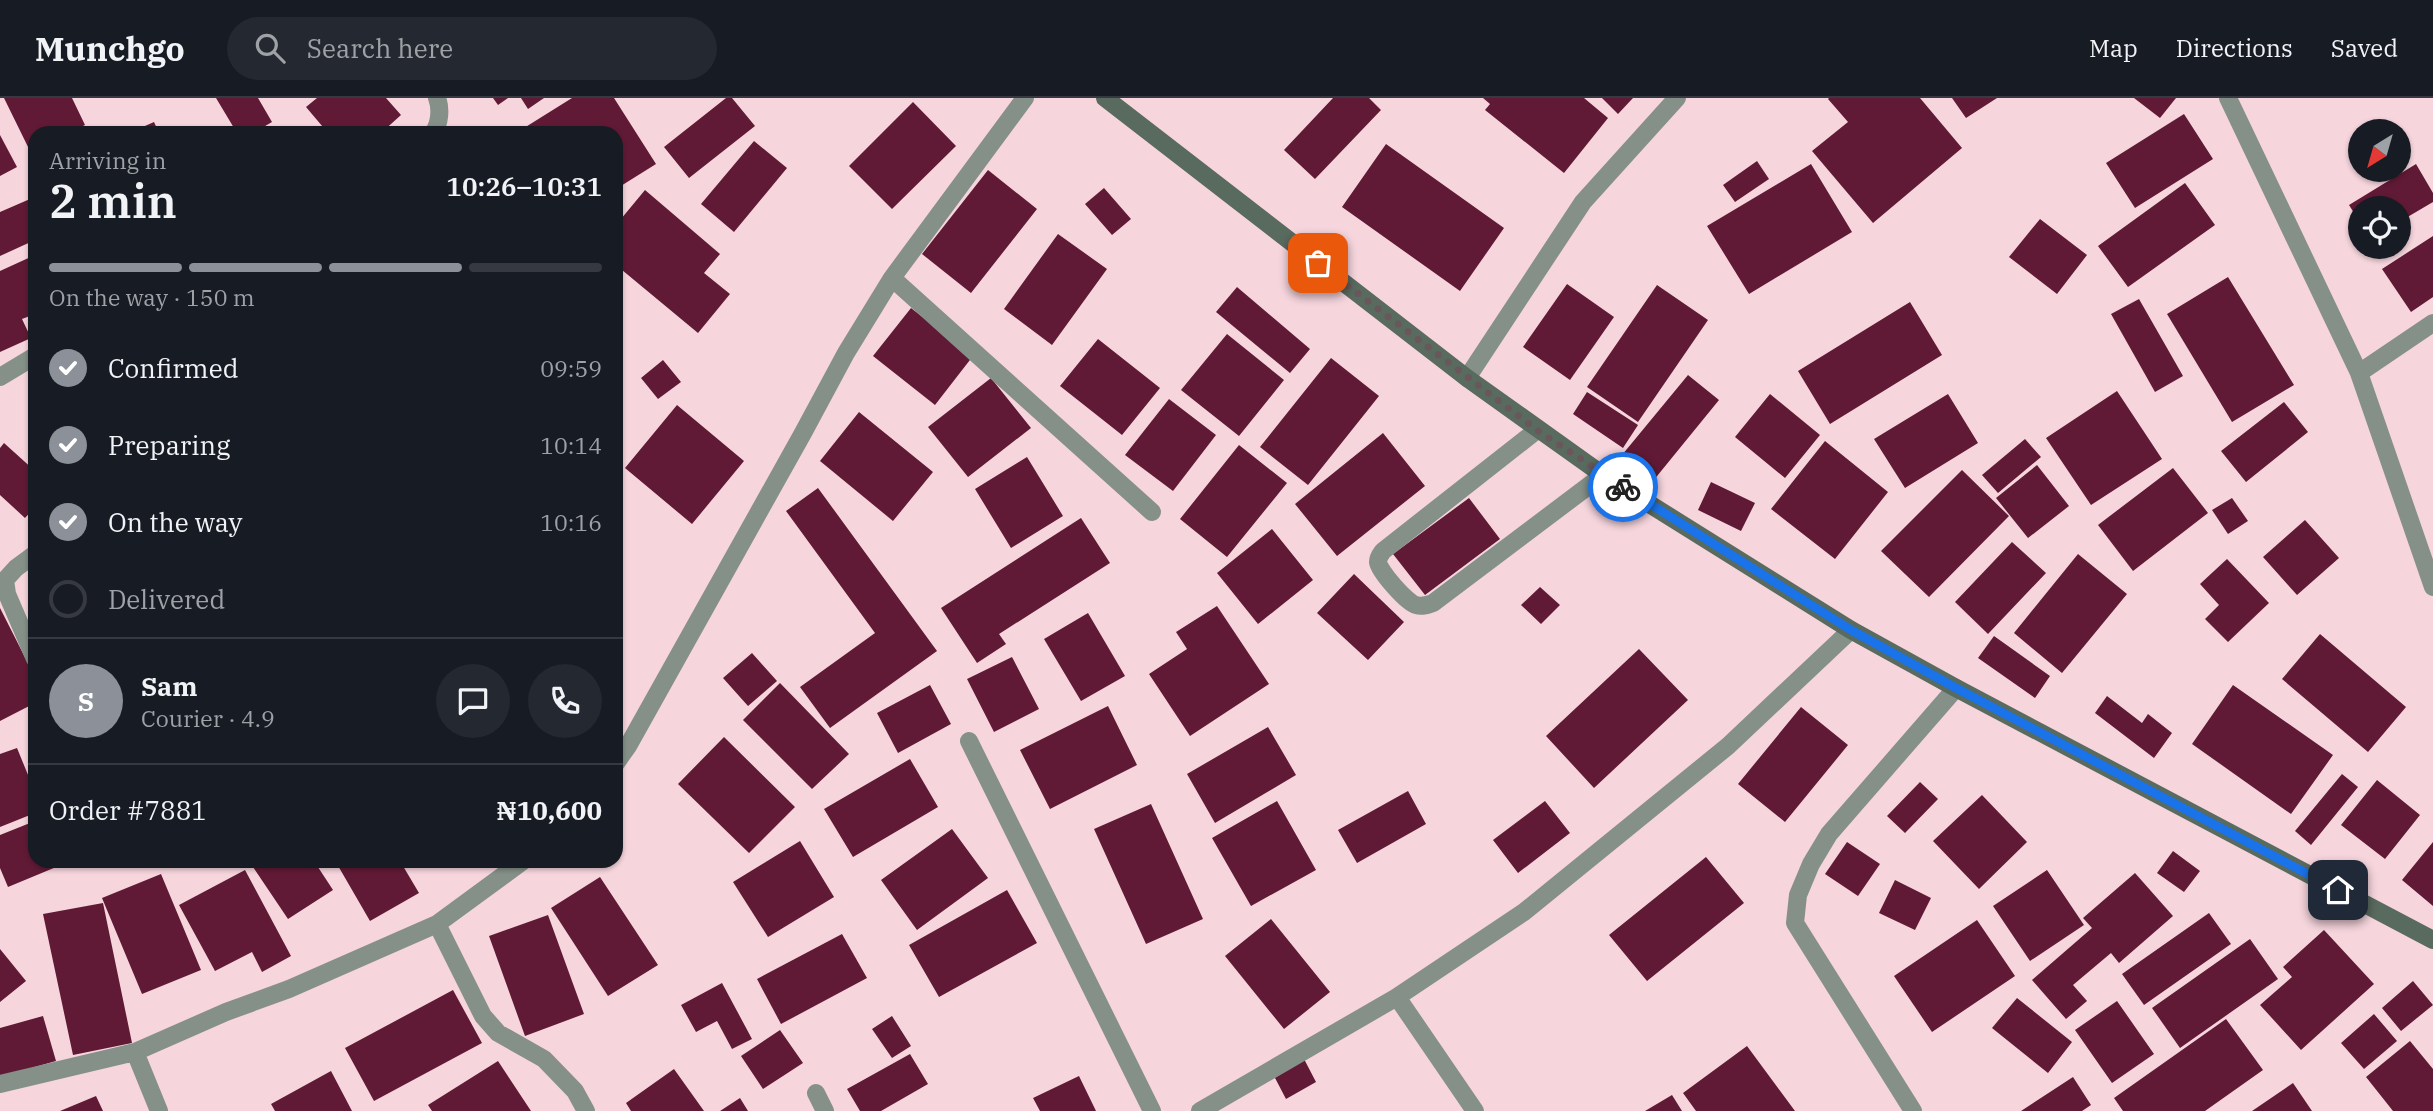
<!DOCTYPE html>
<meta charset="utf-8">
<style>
:root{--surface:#171b24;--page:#242831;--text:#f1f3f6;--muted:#9ea1a6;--line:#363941;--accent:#8c9099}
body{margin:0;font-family:"IBM Plex Serif",serif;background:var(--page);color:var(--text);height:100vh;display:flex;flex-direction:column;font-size:26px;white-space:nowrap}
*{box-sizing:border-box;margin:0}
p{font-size:23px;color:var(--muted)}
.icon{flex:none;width:38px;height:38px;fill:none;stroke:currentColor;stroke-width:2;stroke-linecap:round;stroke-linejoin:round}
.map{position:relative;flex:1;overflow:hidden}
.details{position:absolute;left:28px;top:28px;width:595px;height:742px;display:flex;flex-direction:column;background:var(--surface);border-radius:21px;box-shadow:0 2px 5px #0004}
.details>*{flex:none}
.needle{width:46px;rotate:217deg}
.fabs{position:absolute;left:2348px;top:21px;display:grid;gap:14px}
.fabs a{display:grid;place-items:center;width:63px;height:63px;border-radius:50%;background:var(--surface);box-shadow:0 2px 5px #0004;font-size:35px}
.pin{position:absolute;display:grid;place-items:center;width:60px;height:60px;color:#fff;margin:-30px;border-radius:14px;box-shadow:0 4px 10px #0006}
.courier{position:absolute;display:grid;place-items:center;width:70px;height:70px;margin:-35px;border:5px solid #1a73e8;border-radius:50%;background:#fff;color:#222;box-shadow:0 2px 9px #0007}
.overview em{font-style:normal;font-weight:600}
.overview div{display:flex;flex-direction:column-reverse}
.overview{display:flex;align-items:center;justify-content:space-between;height:119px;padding:0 21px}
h1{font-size:46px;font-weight:600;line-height:52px}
.bar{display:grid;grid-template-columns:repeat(4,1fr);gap:10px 7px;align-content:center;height:84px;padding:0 21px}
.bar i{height:9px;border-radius:5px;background:var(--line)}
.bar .current{background:var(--accent)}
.bar p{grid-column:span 4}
.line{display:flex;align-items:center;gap:18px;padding:0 21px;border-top:2px solid var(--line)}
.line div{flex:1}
.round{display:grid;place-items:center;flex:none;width:74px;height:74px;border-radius:37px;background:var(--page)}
ol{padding:0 21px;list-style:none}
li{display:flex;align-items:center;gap:21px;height:77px}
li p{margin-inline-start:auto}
li .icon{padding:7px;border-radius:50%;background:var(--accent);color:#fff;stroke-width:4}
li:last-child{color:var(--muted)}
li i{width:38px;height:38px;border:4px solid var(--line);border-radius:50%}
header{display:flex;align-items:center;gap:42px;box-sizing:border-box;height:98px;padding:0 35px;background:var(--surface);border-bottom:2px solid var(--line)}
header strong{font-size:33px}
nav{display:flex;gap:38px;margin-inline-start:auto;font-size:24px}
.search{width:490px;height:63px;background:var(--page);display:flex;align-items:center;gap:18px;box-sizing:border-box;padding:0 24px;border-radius:38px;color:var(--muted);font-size:26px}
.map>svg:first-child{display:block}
.building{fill:#611a35}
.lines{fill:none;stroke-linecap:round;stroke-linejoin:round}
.lane{stroke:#849088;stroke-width:18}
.street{stroke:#849088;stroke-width:18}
.secondary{stroke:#596a5f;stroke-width:18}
.done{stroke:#6a575c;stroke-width:7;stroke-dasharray:0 12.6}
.route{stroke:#1a73e8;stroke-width:9}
</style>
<header>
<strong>Munchgo</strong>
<div class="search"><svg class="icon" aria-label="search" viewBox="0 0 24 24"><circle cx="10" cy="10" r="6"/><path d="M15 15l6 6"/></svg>Search here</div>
<nav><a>Map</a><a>Directions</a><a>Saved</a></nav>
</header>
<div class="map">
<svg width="2433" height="1013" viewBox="0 0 2433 1013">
<rect width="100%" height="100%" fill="#f6d5dd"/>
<!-- building -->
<path class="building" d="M4,0H72L85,27L68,35H35V51L30,53Z
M216,0H258L272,24L253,35H237Z
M317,0H386L401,17L381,35H328L306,9Z
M493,0H508L498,7Z
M521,0H544L528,11Z
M572,0H614L656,66L616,91V35H516Z
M726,0H732L755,28L689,80L664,49Z
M1333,0H1369L1381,12L1315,81L1284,52Z
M1483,0H1584L1608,20L1564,75L1485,12L1490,6Z
M1602,0H1633L1618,16Z
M1829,0H1920L1962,50L1873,125L1812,53L1848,24L1828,1Z
M1952,0H1997L1966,20Z
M2134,0H2176L2160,20Z
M913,4L956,48L892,111L849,68Z
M2184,16L2213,61L2135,110L2106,65Z
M154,24L159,35H129Z
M0,37L17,69L0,78Z
M754,43L787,70L734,134L701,106Z
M1386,46L1504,130L1460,193L1342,109Z
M1757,63L1769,81L1735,104L1723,87Z
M1811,66L1852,134L1749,196L1707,128Z
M2416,66L2433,95V104L2399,124V110H2361V126L2349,107Z
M988,72L1037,111L971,195L922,156Z
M2185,85L2215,127L2128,189L2098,148Z
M1104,90L1131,121L1112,137L1085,106Z
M645,92L720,156L704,175L730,196L698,235L616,167V127Z
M30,101L35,111V142L0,158V114Z
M2040,121L2087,157L2057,196L2009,159Z
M1058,136L1107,171L1052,247L1004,211Z
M2433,138V199L2411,214L2382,171Z
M35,157V216L22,221L31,240L0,254V173Z
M2228,179L2294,287L2232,324L2167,216Z
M1567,186L1614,219L1570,282L1523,249Z
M1657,187L1708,222L1638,324L1587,289Z
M1237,189L1310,251L1290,275L1216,214Z
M2139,201L2183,278L2155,294L2111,216Z
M1910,204L1942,257L1830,326L1798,273Z
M911,210L973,258L935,307L873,258Z
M1227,236L1284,282L1239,338L1181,292Z
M1098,241L1160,290L1122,337L1060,288Z
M1331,260L1379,298L1308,387L1260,349Z
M663,262L681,284L658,301L641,280Z
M1688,277L1719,302L1653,383L1622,357Z
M991,280L1031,330L968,379L928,329Z
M2117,293L2162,361L2091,407L2046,340Z
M1587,294L1638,327L1623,350L1573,316Z
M1770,296L1820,337L1785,380L1735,339Z
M1948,296L1978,345L1905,390L1874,341Z
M1169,301L1216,337L1173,393L1125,357Z
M2284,304L2308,334L2246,384L2221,353Z
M677,307L744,363L692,426L625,370Z
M859,314L933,374L893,423L820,363Z
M1383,335L1425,388L1337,458L1295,406Z
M2025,341L2041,359L1998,395L1982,377Z
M1825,343L1888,394L1835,461L1771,411Z
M4,345L35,373V409L25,420L0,397V350Z
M1239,347L1287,385L1227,459L1180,421Z
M1027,359L1063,418L1011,450L975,391Z
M2037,367L2069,408L2028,440L1996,400Z
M2173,370L2208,415L2133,473L2098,427Z
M1962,372L2009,418L1929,499L1881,453Z
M1711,384L1755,405L1741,433L1698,412Z
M818,390L937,553L830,630L800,589L875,535L786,413Z
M1469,400L1500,441L1425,497L1393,456Z
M2232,400L2248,423L2228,436L2212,412Z
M1081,420L1110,465L999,536L1006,546L977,565L941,510Z
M2305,422L2339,460L2297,497L2263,459Z
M1272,431L1313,482L1258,526L1217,475Z
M2012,444L2046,475L1988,536L1955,504Z
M2078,456L2127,496L2062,575L2014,535Z
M2227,461L2269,505L2228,544L2205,521L2219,507L2200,486Z
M1354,476L1404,524L1368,562L1317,515Z
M1540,489L1560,507L1541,526L1521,507Z
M1217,508L1269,586L1190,638L1149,576L1187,551L1176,534Z
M0,510L35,579V605L0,623Z
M1088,515L1125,578L1081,603L1044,541Z
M2320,536L2406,609L2368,654L2282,581Z
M1994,538L2050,578L2035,600L1978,560Z
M1639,551L1688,602L1594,690L1546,638Z
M752,555L777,583L748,608L723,580Z
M1012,559L1039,611L994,634L967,581Z
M780,585L849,656L812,691L743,622Z
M930,587L951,626L898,655L877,615Z
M2233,587L2333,657L2291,716L2192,646Z
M2107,598L2142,625L2148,616L2172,635L2154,660L2095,615Z
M1108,608L1137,667L1050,711L1020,652Z
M1801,609L1848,647L1785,724L1738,686Z
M1268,629L1296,677L1215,725L1187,676Z
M724,639L795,709L749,755L678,686Z
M17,650L35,694V715L0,729V656Z
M910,661L938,709L853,759L824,711Z
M2342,676L2358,689L2311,747L2295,733Z
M2377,682L2420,717L2385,761L2341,727Z
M1920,684L1938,701L1905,735L1887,718Z
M1408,693L1426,726L1357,765L1338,732Z
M1982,697L2027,744L1979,791L1933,743Z
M1277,703L1316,772L1251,808L1212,740Z
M1545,703L1570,735L1518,775L1493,742Z
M1151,706L1203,821L1146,846L1094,731Z
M35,723V763H59L61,767L8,789L0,770V737Z
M952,731L988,780L917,832L881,782Z
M800,743L834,799L768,839L733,784Z
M1847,744L1880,766L1858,798L1825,776Z
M2433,744V808L2402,782Z
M2173,753L2200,773L2184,794L2157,775Z
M1706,759L1744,805L1647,883L1609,837Z
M249,763H314L333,792L288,821Z
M341,763H400L419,795L370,823L337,766Z
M245,772L291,858L262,874L252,854L215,873L179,807Z
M2047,772L2084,827L2030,863L1993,808Z
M2135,775L2173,818L2119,865L2111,855L2073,887L2087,903L2066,921L2032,882L2092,830L2083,820Z
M161,776L201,872L142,896L102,800Z
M600,779L658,867L608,898L551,810Z
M1895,782L1931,800L1915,832L1879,815Z
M1007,792L1037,845L939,899L909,847Z
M103,805L132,945L73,957L43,816Z
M2209,815L2231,846L2144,907L2122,876Z
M548,817L584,916L525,938L489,838Z
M1271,821L1330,894L1284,931L1225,858Z
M1977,822L2015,878L1932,934L1894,878Z
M2324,832L2374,886L2301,952L2260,907L2292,879L2283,869Z
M842,836L867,880L781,926L757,881Z
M2250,841L2278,881L2180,950L2152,910Z
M0,851L26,883L0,904Z
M2413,883L2433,907L2401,933L2382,910Z
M722,885L752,941L732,951L717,923L696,934L681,907Z
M453,892L482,945L374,1003L345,950Z
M2017,900L2072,944L2048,975L1992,930Z
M2117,903L2154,956L2112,985L2075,932Z
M2374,916L2397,943L2364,971L2341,945Z
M43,918L56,963L0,979V930Z
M892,918L911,948L892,960L872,931Z
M2226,921L2263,972L2205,1013H2123L2114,1000Z
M780,932L803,965L763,991L741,958Z
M2410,943L2433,971V1013H2393L2366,979Z
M1747,948L1795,1013H1696L1683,995Z
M910,956L928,986L881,1013H860L847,991Z
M1304,961L1316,984L1286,1001L1274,978Z
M498,963L531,1013H432L428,1007Z
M674,971L704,1013H631L626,1005Z
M331,973L352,1013H275L271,1006Z
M1079,978L1096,1013H1040L1033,1000Z
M2073,979L2091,1007L2082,1013H2021Z
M2293,985L2312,1013H2252Z
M1672,997L1682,1013H1645Z
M96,998L103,1013H60Z
M740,1000L748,1013H720Z"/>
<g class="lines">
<!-- lane -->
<path class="lane" d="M1537,332L1383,453C1381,456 1378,459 1378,464C1379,473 1407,505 1416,507C1422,509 1427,507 1433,505L1603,377"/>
<!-- street -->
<path class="street" d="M2228,0L2359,275L2433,489
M433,35C440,26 441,10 437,0
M892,180L1152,414
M2359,275L2433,225
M0,279L35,258
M1467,280L1583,104L1677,0
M35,456L16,470L5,482L7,496L35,561
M969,643L1152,1013
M616,665L628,648L803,335L846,255L892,180L1025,0
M437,826L483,918L498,935L544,961L575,993L586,1013
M1397,899L1475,1013
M135,954L159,1013
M0,986L135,954L226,914L289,891L437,826L523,763
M816,995L825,1013
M1200,1013L1397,899L1524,814L1728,648L1851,532
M1913,1013L1795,825L1798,797L1811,766L1829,736L1956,590"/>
<!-- secondary -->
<path class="secondary" d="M1105,0L1467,280L1603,377L1851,532L1956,590L2433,842"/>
</g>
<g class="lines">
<!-- done -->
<path class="done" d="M1318,165L1537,332L1623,389"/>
<!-- route -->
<path class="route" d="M1623,389L1851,532L1956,590L2338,792"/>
</g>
</svg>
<div class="fabs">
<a><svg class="needle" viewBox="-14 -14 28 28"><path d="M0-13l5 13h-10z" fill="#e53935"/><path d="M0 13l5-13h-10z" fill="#9ea1a6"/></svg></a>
<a><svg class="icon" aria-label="locate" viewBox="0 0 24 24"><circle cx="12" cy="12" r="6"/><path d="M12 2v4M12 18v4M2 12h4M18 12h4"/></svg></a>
</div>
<div class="pin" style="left:1318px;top:165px;background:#ea580c"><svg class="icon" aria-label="bag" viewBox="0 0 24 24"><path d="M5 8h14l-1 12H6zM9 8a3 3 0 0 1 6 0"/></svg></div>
<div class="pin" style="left:2338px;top:792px;background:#1f2937"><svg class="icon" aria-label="home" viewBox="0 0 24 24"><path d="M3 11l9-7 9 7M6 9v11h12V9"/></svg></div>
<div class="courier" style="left:1623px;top:389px"><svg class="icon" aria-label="bike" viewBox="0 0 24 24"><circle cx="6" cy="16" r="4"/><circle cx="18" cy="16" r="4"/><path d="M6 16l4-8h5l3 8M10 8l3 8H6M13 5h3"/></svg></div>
<section class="details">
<div class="overview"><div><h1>2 min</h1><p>Arriving in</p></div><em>10:26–10:31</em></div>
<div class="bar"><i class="current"></i><i class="current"></i><i class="current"></i><i></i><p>On the way · 150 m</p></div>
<ol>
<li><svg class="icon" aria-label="check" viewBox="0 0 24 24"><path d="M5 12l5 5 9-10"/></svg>Confirmed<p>09:59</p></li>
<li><svg class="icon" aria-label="check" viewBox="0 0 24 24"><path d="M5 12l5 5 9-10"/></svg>Preparing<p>10:14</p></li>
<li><svg class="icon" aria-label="check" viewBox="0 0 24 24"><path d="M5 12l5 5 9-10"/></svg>On the way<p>10:16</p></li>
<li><i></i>Delivered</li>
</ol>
<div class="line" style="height:126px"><b class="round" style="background:var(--accent);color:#fff">S</b><div><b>Sam</b><p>Courier · 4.9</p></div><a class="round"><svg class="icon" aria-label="chat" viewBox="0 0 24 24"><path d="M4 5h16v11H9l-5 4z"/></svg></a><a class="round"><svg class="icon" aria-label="phone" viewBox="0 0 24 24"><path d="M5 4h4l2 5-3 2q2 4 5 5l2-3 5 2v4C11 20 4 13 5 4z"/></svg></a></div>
<div class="line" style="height:91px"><div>Order #7881</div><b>₦10,600</b></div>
</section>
</div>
